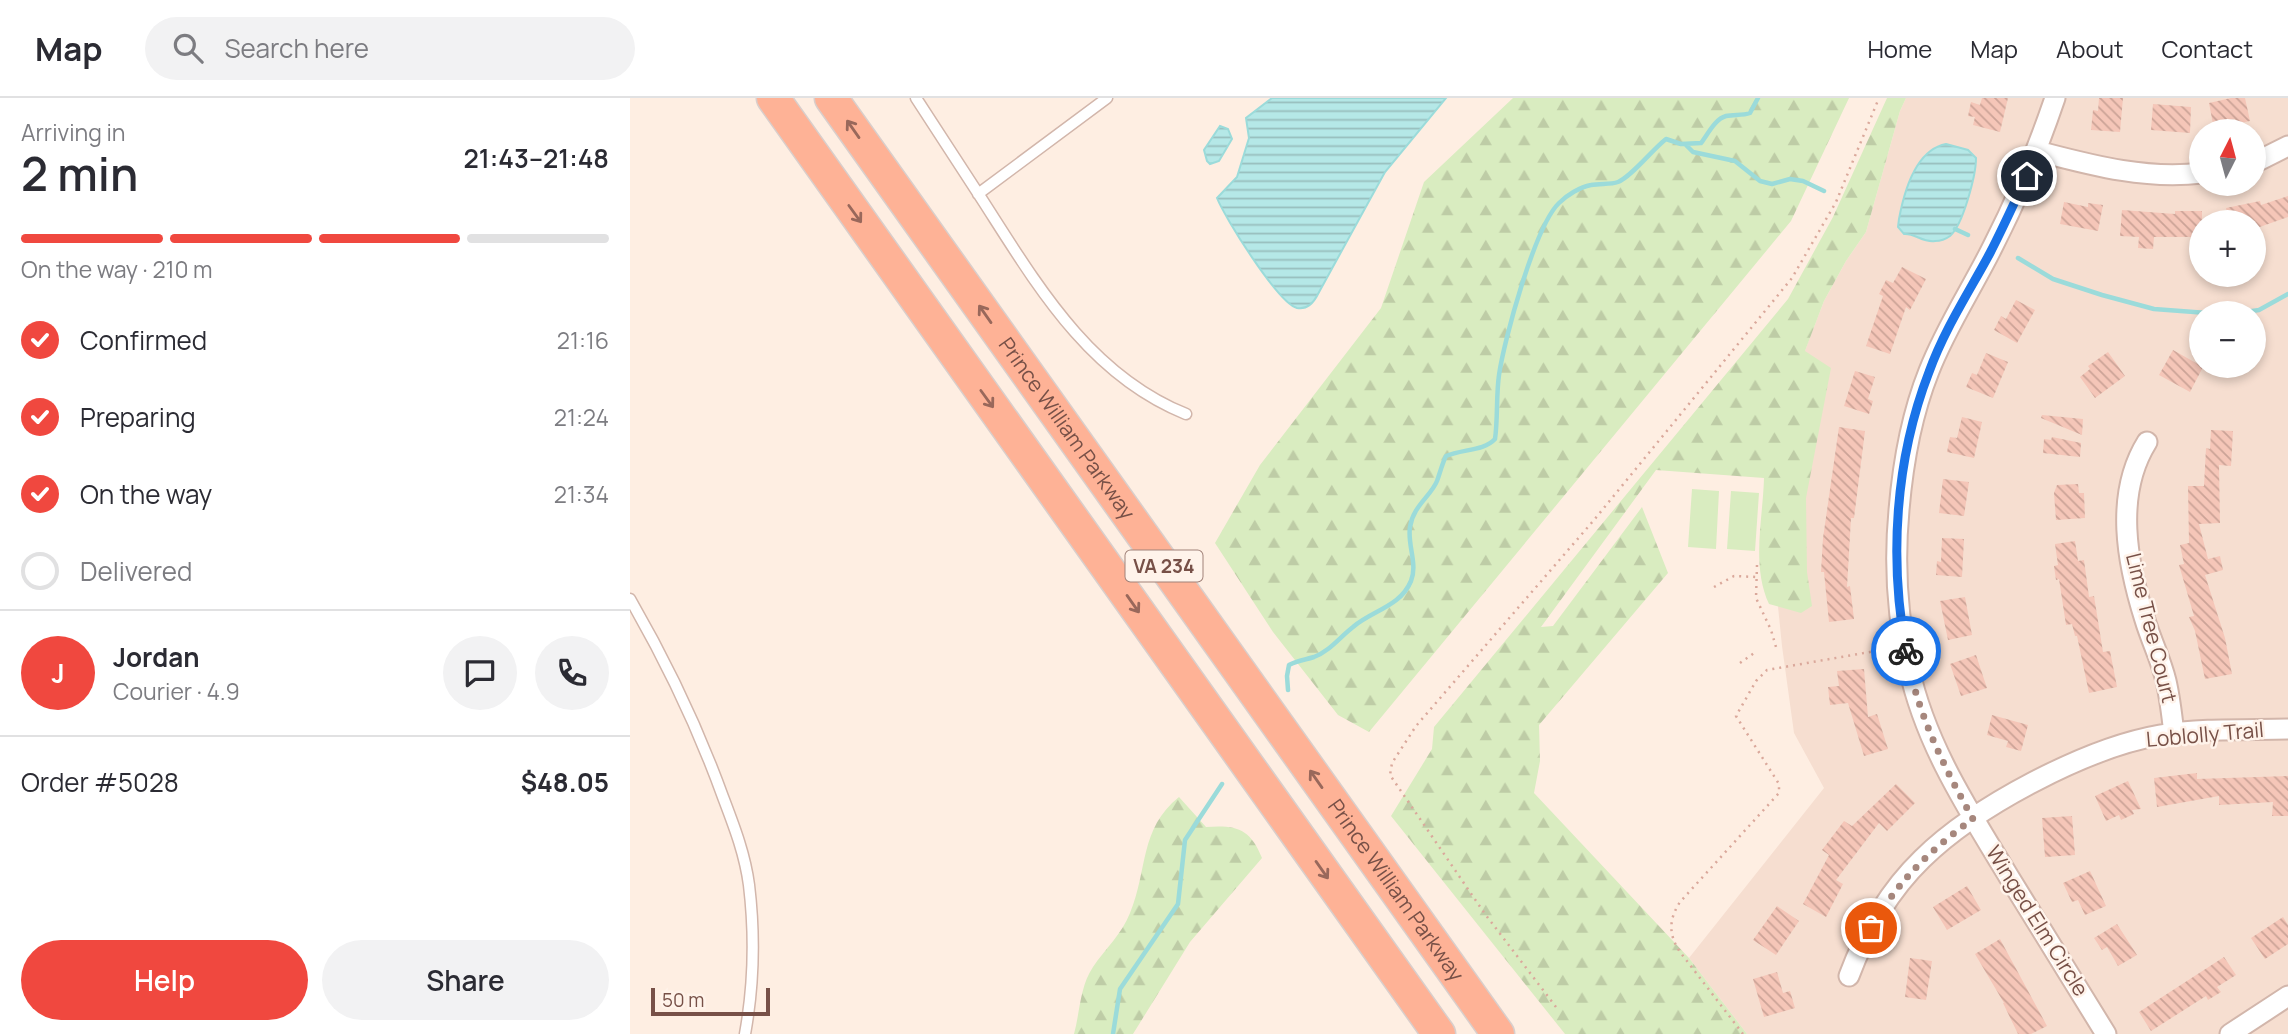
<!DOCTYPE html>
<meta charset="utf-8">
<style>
:root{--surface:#fff;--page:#f2f2f3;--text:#2b2b33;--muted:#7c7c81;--line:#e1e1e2;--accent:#f0483f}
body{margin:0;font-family:Manrope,sans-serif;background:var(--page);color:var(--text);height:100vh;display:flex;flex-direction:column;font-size:26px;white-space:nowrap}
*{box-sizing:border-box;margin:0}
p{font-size:23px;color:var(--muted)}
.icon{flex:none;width:38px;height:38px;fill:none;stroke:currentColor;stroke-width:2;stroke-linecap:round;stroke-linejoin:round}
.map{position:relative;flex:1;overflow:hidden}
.sheet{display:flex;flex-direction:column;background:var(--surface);width:630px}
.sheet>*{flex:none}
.needle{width:46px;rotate:6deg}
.controls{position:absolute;left:1559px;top:21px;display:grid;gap:14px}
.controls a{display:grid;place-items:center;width:77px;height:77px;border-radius:50%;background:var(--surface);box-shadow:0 4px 10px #0003;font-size:35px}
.scale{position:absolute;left:21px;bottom:18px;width:119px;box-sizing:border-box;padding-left:7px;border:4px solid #775047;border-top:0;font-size:19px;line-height:24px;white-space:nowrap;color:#775047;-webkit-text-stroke:5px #fff3ea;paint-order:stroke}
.pin{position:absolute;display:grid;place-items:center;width:60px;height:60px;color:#fff;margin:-30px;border:4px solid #fff;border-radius:50%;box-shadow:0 2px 7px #0007}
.courier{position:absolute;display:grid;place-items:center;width:70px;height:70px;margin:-35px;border:5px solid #1a73e8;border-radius:50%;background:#fff;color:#222;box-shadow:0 2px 9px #0007}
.head em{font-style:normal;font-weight:600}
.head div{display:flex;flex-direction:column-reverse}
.head{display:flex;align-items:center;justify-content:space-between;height:119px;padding:0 21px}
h1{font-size:46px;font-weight:600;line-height:52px}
.bar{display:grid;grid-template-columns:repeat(4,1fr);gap:10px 7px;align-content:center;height:84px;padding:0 21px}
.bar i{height:9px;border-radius:5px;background:var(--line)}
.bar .active{background:var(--accent)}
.bar p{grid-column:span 4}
.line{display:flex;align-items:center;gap:18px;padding:0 21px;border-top:2px solid var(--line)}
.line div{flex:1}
.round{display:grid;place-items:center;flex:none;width:74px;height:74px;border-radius:37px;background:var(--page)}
ol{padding:0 21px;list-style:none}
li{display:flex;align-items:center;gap:21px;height:77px}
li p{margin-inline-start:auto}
li .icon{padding:7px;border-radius:50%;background:var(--accent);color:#fff;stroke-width:4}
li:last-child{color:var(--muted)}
li i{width:38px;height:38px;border:4px solid var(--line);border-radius:50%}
.button{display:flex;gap:14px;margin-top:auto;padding:14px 21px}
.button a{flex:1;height:80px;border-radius:42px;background:var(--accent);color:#fff;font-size:28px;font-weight:600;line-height:80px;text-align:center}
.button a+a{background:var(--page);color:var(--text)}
header{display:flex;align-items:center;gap:42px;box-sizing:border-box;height:98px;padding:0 35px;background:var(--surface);border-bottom:2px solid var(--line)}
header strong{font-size:33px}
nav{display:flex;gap:38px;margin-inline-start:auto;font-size:24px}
.search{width:490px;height:63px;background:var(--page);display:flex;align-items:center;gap:18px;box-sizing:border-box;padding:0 24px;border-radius:38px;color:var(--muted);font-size:26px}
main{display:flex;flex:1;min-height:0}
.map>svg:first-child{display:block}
.residential{fill:#f6ded0;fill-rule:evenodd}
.grass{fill:#d9ecc0}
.forest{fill:url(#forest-firs)}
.water{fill:url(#water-rules);stroke:#9bdbda;stroke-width:2}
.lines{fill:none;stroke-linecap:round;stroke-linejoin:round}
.stream{stroke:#9bdbda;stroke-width:4.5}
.building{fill:url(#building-back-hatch)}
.service-casing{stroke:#d2b6ab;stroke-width:13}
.minor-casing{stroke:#d2b6ab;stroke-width:23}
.trunk-casing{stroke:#d9cecb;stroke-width:35}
.path{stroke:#daa89b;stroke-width:2.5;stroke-dasharray:2 5;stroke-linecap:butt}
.service{stroke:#fff;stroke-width:10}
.minor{stroke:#fff;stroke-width:19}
.trunk{stroke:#feb296;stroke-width:32}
.oneway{stroke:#99685b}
.done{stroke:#a6877d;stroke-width:7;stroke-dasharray:0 12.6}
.route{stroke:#1a73e8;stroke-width:9}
.labels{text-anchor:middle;stroke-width:5;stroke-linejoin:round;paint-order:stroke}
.shield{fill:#fff3ea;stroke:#a08178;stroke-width:2}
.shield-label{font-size:19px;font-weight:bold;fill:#775047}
.street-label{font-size:21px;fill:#775047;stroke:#fff3ea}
</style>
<header>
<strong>Map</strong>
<div class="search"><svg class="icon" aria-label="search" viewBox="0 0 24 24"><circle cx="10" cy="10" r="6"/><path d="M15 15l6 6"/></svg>Search here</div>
<nav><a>Home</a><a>Map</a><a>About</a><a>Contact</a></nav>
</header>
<main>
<section class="sheet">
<div class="head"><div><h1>2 min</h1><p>Arriving in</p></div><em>21:43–21:48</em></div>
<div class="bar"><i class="active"></i><i class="active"></i><i class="active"></i><i></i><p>On the way · 210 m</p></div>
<ol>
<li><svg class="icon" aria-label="check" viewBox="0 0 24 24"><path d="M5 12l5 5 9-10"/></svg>Confirmed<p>21:16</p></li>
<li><svg class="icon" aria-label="check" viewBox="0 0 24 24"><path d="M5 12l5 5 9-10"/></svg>Preparing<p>21:24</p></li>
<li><svg class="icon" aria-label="check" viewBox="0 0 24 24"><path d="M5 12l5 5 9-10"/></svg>On the way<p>21:34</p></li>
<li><i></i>Delivered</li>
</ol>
<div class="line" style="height:126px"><b class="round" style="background:var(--accent);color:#fff">J</b><div><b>Jordan</b><p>Courier · 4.9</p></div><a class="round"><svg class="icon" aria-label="chat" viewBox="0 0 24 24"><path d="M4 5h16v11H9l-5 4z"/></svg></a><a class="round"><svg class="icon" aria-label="phone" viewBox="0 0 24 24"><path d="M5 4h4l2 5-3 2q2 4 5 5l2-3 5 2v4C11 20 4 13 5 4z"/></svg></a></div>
<div class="line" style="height:91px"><div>Order #5028</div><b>$48.05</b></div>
<div class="button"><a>Help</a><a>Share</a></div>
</section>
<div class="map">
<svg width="1658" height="936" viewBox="0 0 1658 936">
<defs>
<pattern id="forest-firs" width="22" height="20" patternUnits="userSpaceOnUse" patternTransform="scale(1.75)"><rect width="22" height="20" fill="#d9ecc0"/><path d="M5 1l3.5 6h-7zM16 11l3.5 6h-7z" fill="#becca6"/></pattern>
<pattern id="water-rules" width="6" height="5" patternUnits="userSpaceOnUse" patternTransform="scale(1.75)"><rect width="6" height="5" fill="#b5e8e7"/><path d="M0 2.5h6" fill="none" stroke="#98bebd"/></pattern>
<pattern id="building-back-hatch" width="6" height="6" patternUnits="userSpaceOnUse" patternTransform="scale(1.75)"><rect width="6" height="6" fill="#f5c6b8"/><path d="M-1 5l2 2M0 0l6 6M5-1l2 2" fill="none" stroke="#cba397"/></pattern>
</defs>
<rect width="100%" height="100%" fill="#feeee2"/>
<!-- residential -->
<path class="residential" d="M1276,0H1658V936H1117L1059,860L1194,690L1164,635L1152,548L1135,380L1166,276L1194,203L1216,163L1236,134L1270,13ZM1572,33H1624V86H1572ZM1572,124H1624V177H1572ZM1572,215H1624V268H1572Z"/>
<!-- grass -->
<path class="grass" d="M1062,391L1089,393L1086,451L1058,449Z
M1101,393L1129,395L1125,453L1097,451Z"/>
<!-- forest -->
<path class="forest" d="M883,0H1219L1161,123L739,634L708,617L643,534L585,445L630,367L751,210L794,84Z
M1257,0H1276L1270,13L1236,134L1216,163L1194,203L1175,253L1201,270L1176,400L1177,474L1182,508L1171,515L1139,506C1121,467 1133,421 1134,380L1026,372L911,529L923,528L1012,409L1038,475L909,627L910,663L904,695L1059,860L1117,936H935L761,718L802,651L804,629L1158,201L1203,119Z
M549,699L576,729C606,727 620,730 632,760L560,844L503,936H444C450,914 450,888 463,869C475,851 492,836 500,815C518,772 509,731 549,699Z"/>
<!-- water -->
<path class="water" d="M642,0H816L755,74L688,196C684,204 678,212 667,210C648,205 595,120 587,100L607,79L619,40L616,20Z
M590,28L598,31L602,41L589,63L580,66L577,63L574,52Z
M1316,46L1338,52L1346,60C1346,77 1333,127 1320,138C1316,141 1310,143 1305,143C1293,145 1285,135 1274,136L1268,129L1269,121C1274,94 1285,52 1316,46Z"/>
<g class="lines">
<!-- stream -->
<path class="stream" d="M1056,47L1063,54L1105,63L1130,83L1142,86L1160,81L1173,83L1194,93
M1325,131L1338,137
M1388,160L1423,181L1472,197L1524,211L1577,215
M1609,215L1629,212L1658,196
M658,592L657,578L659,567C668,562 675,562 684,559C700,553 710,539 723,529C743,512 770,509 781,483C788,466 777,446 780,429C783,408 801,398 807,383C810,375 812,366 816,358C832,351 854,353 865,341C868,320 866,298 869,277C874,242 905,128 929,105C937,97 950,89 961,87C970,85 980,87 988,84C1001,79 1022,52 1036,41L1051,46L1071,45C1078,36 1085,21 1096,18C1104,16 1112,18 1120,15L1128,0
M483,936L490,891L548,806L555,742L592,686"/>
</g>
<!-- building -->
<path class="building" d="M1352,0H1378L1370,34L1343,27L1345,19L1338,18L1341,4L1350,7Z
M1469,0H1493L1490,34L1461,32L1463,12L1468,13Z
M1601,0H1615L1620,23L1606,26L1605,21L1583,26L1579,5Z
M1523,6L1561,9L1560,35L1521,32Z
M1658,98V119L1624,131V124H1599L1596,110L1630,103L1631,107Z
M1434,104L1458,109V105L1473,107L1468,133L1430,126Z
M1492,112L1545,116V113H1572V139H1524L1523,151L1508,150L1509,139L1490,138Z
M1272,169L1296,181L1280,212L1276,209L1260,256L1236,248L1253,198L1249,196L1256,182L1263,185Z
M1386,202L1405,212L1387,245L1364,232L1371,218L1376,221Z
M1543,252L1573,269L1560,294L1529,277Z
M1478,254L1495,278L1465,300L1450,279L1460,271L1458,268Z
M1356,255L1378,264L1363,300L1336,289L1342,275L1347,277Z
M1225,273L1245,279L1238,301L1243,303L1239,316L1214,308Z
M1412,317L1453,321L1452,337L1411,320Z
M1332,319L1352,324L1344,360L1317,354L1320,339L1327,340Z
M1209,329L1235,333L1224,420H1221L1217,489L1220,488L1224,521L1199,524L1194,474H1191L1193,440Z
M1581,332L1603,333L1601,368L1589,367L1590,425L1569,426L1578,461L1590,458L1593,472L1575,477L1595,540L1602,576L1575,581L1565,533L1559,519L1564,518L1549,467L1554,466L1550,447L1559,445L1558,388H1574L1576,350L1580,351Z
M1422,339L1451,345L1450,359L1413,355L1414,341L1421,342Z
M1313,381L1339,384L1334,418L1309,415Z
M1448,386L1449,395H1454L1455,420L1426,422L1424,395L1427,387Z
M1312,440L1334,441L1332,479L1306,477L1307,463L1311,464Z
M1445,443L1448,463L1454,462L1459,499L1464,498L1473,554L1480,553L1487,589L1459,595L1447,538H1445L1442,526L1436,527L1429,481L1426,482L1424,468L1428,467L1425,446Z
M1335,499L1342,537L1318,542L1310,503Z
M1346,557L1357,590L1331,598L1320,566Z
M1234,571L1238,619L1247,616L1258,651L1234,658L1218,605L1200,607L1198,589L1209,588L1207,573Z
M1362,617L1398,627L1391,653L1376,649L1378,643L1357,637Z
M1567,675V681L1658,678V718H1642L1643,704L1589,707V698L1527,709L1524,680Z
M1498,683L1511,711L1502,712L1504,716L1491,722L1489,717L1476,723L1465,698Z
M1266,686L1285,705L1257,733L1249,725L1206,782L1213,786L1196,819L1173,806L1199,757L1192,752L1214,723L1222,728Z
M1442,718L1445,757L1415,759L1412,720Z
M1460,773L1476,808L1455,817L1448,802L1442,804L1433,785Z
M1337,788L1351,812L1317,832L1303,809Z
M1147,808L1169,823L1146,857L1123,842Z
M1653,819L1658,827V846L1635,861L1621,840Z
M1487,826L1507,857L1488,868L1477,849L1472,852L1464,840Z
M1370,841L1417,928L1401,936H1388L1373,905H1374L1345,856Z
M1594,859L1606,877L1587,889L1591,894L1578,902L1576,898L1521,933L1509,914Z
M1280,860L1302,863L1296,902L1275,899Z
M1147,874L1153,895L1160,893L1165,910L1134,919L1123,881Z"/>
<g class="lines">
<defs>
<path id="service" d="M286,0C308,34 331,69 353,103C407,187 459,277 556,316
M348,96L477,0
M0,501C37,565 68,630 93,699C104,728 115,756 119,787C125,837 124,886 115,936"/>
<path id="minor" d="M1425,0C1408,50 1388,99 1364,146C1343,189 1316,229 1299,273C1281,318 1273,364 1269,412C1264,465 1267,518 1279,570C1295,646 1339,713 1379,779C1411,831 1444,884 1476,936
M1407,53C1461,67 1515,82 1572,75
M1624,65L1658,48
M1517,344C1484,397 1497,465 1515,522C1521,542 1531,562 1536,583C1540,600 1542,618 1544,636
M1219,878C1235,835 1258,794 1292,761C1346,708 1456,650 1530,637C1572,630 1616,632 1658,631
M1600,936L1658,898"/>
<g id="trunk">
<path d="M143,0L809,936"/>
<path id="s1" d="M201,0L868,936"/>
</g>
</defs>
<!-- service casing -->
<use href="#service" class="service-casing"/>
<!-- minor casing -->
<use href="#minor" class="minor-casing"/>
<!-- trunk casing -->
<use href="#trunk" class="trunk-casing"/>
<!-- path -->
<path class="path" d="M1127,467L1126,500L1141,532L1146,549
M1084,489L1104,478L1126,479
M1110,565L1127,553
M926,909L855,816L760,677L762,665L786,628L964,422L1162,180L1206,104L1249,0
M1113,936L1050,854C1038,836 1039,821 1050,804L1149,695V686L1106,618L1126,583L1137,572L1257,551"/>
<!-- service -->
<use href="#service" class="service"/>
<!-- minor -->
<use href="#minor" class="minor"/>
<!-- trunk -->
<use href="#trunk" class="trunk"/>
</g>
<!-- one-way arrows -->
<defs><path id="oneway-shaft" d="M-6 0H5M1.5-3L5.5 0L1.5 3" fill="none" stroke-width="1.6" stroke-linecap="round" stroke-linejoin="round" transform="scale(1.75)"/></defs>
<g class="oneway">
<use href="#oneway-shaft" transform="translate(223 31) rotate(-125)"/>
<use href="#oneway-shaft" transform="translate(225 116) rotate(54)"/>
<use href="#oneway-shaft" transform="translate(355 216) rotate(-125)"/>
<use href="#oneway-shaft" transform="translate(357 301) rotate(54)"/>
<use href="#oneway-shaft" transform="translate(503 506) rotate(55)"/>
<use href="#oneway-shaft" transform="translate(686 681) rotate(-125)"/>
<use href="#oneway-shaft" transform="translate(692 772) rotate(55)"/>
</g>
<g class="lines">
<!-- done -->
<path class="done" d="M1241,830C1268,783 1300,752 1343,721C1314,669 1286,613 1276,553"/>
<!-- route -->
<path class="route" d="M1276,553C1259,461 1265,362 1299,274C1314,232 1339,194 1360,155C1373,130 1385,103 1397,78"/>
</g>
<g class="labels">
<!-- shield labels -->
<rect class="shield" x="495.5" y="452.5" width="77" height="31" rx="5"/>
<g class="shield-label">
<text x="534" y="475">VA 234</text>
</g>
<!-- street labels -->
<g class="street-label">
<text dy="7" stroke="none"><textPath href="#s1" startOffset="406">Prince William Parkway</textPath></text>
<text transform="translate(1521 530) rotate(76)" y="7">Lime Tree Court</text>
<text transform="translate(1575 637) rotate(-5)" y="7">Loblolly Trail</text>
<text dy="7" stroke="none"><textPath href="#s1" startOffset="973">Prince William Parkway</textPath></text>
<text transform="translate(1407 823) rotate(58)" y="7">Winged Elm Circle</text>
</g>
</g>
</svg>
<div class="controls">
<a><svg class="needle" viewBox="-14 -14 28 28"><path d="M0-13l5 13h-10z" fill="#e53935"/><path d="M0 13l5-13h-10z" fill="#7c7c81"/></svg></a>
<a>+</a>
<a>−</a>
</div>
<div class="scale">50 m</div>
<div class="pin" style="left:1241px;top:830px;background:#ea580c"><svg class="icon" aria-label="bag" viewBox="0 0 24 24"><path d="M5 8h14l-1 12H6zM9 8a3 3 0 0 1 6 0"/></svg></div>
<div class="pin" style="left:1397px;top:78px;background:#1f2937"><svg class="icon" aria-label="home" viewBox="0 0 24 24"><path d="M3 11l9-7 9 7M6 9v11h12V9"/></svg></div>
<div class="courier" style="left:1276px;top:553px"><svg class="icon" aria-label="bike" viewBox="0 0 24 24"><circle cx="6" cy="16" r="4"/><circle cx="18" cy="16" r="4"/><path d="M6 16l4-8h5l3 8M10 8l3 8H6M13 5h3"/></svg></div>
</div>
</main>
